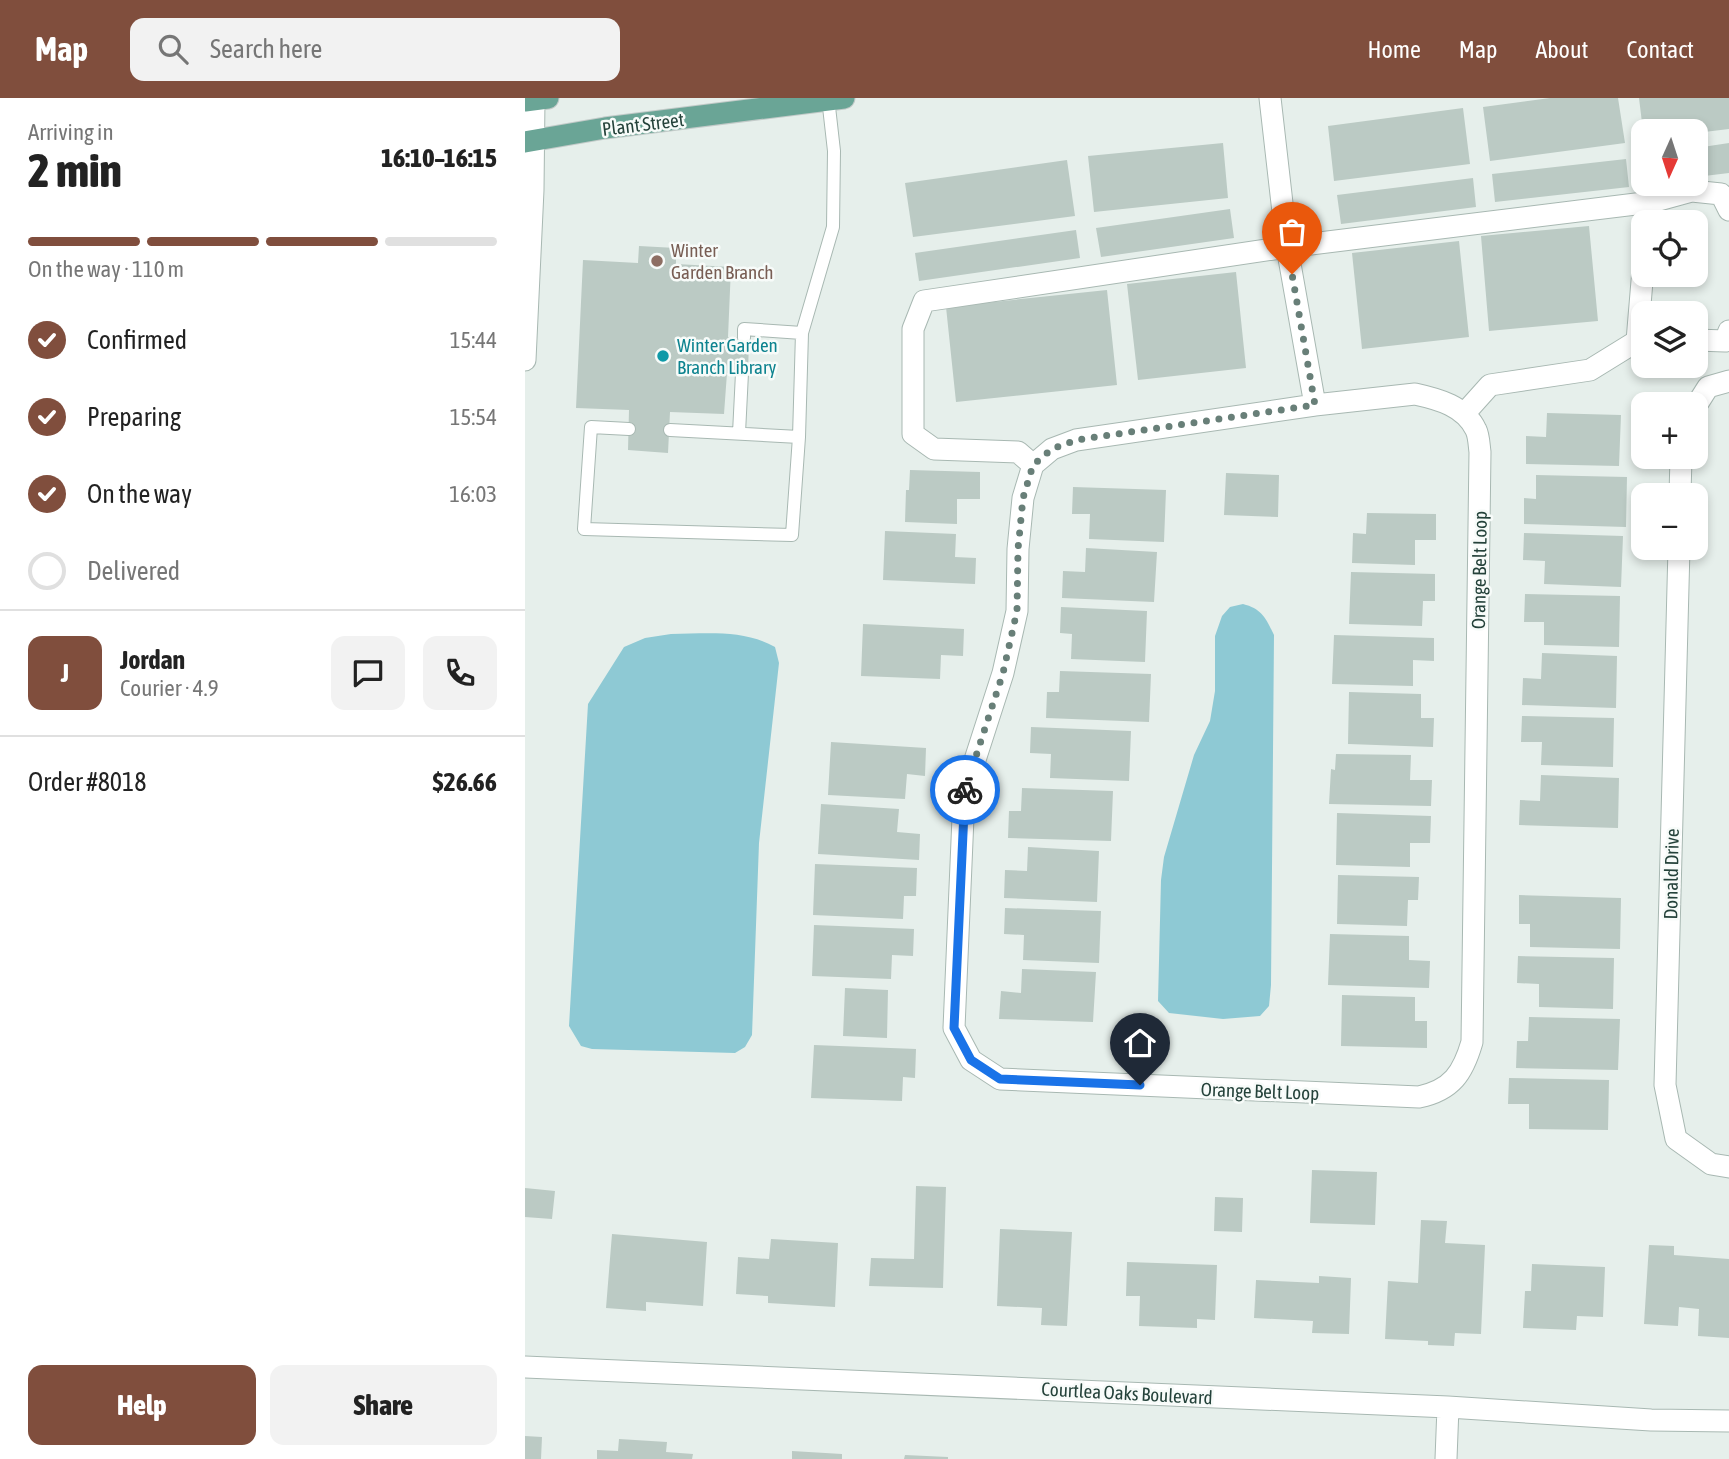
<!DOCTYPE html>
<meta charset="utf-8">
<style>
:root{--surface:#fff;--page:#f2f2f2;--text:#222;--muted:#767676;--line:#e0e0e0;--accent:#804e3d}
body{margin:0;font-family:"Asap Condensed",sans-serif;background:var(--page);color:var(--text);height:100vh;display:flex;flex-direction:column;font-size:26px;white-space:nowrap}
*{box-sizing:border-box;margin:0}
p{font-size:23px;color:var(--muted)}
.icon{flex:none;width:38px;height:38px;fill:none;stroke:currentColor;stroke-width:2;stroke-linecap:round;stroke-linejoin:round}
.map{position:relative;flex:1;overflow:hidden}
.side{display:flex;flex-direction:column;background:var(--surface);width:525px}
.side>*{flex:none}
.needle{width:46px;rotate:183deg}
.controls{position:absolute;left:1106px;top:21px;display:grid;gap:14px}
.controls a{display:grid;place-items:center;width:77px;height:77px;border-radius:14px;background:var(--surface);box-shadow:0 4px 10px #0003;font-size:35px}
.pin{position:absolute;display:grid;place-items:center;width:60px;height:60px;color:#fff;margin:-72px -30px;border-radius:50% 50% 50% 0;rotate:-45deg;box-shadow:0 0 7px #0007}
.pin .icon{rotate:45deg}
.courier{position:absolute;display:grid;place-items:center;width:70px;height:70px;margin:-35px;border:5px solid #1a73e8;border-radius:50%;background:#fff;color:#222;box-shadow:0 2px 9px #0007}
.overview em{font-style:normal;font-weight:800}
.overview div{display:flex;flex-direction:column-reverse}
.overview{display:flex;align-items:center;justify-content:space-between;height:119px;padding:0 28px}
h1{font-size:46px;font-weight:800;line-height:52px}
.bar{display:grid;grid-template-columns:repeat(4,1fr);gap:10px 7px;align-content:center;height:84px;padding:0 28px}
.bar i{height:9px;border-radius:5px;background:var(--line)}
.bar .on{background:var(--accent)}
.bar p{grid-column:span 4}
.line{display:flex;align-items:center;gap:18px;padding:0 28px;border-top:2px solid var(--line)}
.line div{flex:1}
.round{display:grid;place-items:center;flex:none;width:74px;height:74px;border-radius:14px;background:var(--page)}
ol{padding:0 28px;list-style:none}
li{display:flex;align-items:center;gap:21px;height:77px}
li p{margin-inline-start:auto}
li .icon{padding:7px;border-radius:50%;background:var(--accent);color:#fff;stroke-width:4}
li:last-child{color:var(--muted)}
li i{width:38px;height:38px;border:4px solid var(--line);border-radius:50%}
.cta{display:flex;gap:14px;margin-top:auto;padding:14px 28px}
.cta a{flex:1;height:80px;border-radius:14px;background:var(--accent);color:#fff;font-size:28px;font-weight:800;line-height:80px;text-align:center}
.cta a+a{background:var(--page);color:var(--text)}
header{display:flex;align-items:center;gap:42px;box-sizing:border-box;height:98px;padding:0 35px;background:var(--accent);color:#fff}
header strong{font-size:33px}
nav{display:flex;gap:38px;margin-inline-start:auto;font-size:24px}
.search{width:490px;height:63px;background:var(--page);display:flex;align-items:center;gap:18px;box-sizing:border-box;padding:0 24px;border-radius:14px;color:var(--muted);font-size:26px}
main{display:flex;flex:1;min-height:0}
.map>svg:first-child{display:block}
.water{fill:#8ec9d4}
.building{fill:#bbcac4}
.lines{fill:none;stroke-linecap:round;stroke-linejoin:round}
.service-casing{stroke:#a8b8b2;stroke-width:14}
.minor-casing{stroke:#a8b8b2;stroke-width:23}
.primary-casing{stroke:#c2cac8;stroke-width:23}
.service{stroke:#fff;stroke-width:12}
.minor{stroke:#fff;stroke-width:21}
.primary{stroke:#6aa596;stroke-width:21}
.done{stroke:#687f78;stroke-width:7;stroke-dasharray:0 12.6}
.route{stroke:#1a73e8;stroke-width:9}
.education-dot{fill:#8d6e63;stroke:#f7fbf9;stroke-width:2.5}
.culture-dot{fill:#0f9aa8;stroke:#f7fbf9;stroke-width:2.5}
.labels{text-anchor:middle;stroke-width:5;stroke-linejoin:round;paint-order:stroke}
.street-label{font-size:19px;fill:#24423a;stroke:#f7fbf9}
.education-label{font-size:19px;fill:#785e54;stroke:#f7fbf9;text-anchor:start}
.culture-label{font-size:19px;fill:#0d838f;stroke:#f7fbf9;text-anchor:start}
</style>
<header>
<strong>Map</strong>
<div class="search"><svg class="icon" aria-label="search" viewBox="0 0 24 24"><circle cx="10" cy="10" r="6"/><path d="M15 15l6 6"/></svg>Search here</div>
<nav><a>Home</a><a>Map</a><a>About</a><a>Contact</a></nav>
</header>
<main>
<section class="side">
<div class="overview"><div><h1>2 min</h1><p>Arriving in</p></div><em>16:10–16:15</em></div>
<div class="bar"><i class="on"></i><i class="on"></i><i class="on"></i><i></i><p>On the way · 110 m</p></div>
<ol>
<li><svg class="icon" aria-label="check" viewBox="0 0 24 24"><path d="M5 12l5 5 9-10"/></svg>Confirmed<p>15:44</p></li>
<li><svg class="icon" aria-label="check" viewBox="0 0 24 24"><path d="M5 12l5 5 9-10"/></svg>Preparing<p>15:54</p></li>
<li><svg class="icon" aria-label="check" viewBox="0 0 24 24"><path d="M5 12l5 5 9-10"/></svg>On the way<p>16:03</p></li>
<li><i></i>Delivered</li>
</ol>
<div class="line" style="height:126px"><b class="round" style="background:var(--accent);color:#fff">J</b><div><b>Jordan</b><p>Courier · 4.9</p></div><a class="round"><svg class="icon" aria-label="chat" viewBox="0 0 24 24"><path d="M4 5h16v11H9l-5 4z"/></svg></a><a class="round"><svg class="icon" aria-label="phone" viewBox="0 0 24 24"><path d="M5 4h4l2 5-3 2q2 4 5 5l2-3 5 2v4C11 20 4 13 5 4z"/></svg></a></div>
<div class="line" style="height:91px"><div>Order #8018</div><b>$26.66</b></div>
<div class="cta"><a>Help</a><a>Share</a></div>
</section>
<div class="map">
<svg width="1204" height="1361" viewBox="0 0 1204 1361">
<rect width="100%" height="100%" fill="#e6efeb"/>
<!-- water -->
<path class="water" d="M718,506C737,511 741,520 749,537L746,887L744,908L735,918L698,921L644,915L633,903L636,782L639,759L669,657L685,623L690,593V538L697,518L705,509Z
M146,536C181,536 218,531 250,549L254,565L234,745L227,937L220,949L210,955L67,951L56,948L44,928L63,606L99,549L120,540Z"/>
<!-- building -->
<path class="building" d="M1025,0H1093L1100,45L965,63L958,9Z
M1114,0H1204V31L1171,35V33H1118Z
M938,10L945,66L809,83L803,28Z
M698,45L703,100L569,114L563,58Z
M1204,45V75L1171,79V50Z
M1101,61L1104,89L970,104L967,76Z
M542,62L550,118L388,139L380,85Z
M948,80L951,109L816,126L812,97Z
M705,111L709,140L576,159L571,130Z
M1064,128L1073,223L964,233L956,138Z
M551,132L555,160L394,183L390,155Z
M934,143L944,239L837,251L827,155Z
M114,148L151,150V166L206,169L203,239L224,240L223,276L202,275L199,316L145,314L143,355L103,352L104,312L51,310L58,162L113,165Z
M711,174L721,270L613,282L602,186Z
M582,192L592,287L431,304L421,209Z
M1022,315L1096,317L1094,368L1001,366V338L1021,339Z
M385,372L455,374V401H432V426L380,424L381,392H384Z
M701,375L754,377L753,419L699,417Z
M1011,377L1102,379L1101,429L999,426V400L1011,401Z
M548,389L641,392L639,444L564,441L565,416H547Z
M842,415L911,416V442H890V467L827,465L828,435L841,436Z
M360,433L431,436L430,459L451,460L450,486L358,482Z
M999,435L1098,438L1096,489L1019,486L1020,463L998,462Z
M561,450L632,454L629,504L537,500L538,473L560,474Z
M826,474L910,476V503H898L897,528L824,526Z
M1000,496L1095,498L1094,549L1019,547V524H999Z
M536,509L622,513L620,564L546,561L547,536L535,535Z
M338,526L439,531L438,558L416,557L415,581L336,578Z
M809,537L909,540V563L888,562V588L807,586Z
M1017,555L1092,558L1091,610L997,607L998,580L1016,581Z
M535,573L626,576L624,624L521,620L522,594H534Z
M824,594L896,596V620H909L908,649L823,646Z
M997,618L1089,620L1088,669L1016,667L1017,644H996Z
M506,629L606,633L604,683L525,680L526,656L505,655Z
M306,644L401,650L400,678L382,676L380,701L303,697Z
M811,656L886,657L885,682H907L906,708L804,706L806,671L810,672Z
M1016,677L1094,680L1093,730L994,727L995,702L1015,703Z
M497,690L588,693L586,743L483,740L484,713H496Z
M296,706L374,711L372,734L395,736L394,762L293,756Z
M812,715L906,718L905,745H885V769L811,767Z
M503,749L574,753L572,804L479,800L480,772L502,773Z
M290,766L392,770L391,798H379L378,821L288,817Z
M813,777L894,779L893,802H883L882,828L812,826Z
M994,797L1096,800L1095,851L1005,849V826H994Z
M480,810L576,813L574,865L498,862L499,837L479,836Z
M289,827L389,831L388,858L367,857L366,881L287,878Z
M805,836L884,838V862L905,863L904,890L803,887Z
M993,858L1089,860L1088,911L1014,909V886L992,885Z
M497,871L571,874L568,924L474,921L476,893L496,895Z
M320,890L363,892L362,940L318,938Z
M817,897L890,899V923H902V950L816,948Z
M1004,919L1095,921L1093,972L991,970L992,943H1003Z
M289,947L391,951L390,980L378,979L377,1003L286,1000Z
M984,980L1084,982L1083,1032L1004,1031V1006H983Z
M787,1072L852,1074L850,1127L785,1125Z
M391,1088L421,1089L418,1190L344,1188L346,1160L389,1161Z
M0,1090L30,1093L27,1121L0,1119Z
M690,1099L718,1100L717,1134L689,1133Z
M896,1122L922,1123L920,1145L960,1147L956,1236L930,1235L929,1248L903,1247V1243L860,1241L863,1183L893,1185Z
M475,1131L547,1134L542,1228L516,1227L517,1210L472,1208Z
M87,1136L182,1144L178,1208L121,1204V1213L81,1210Z
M246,1141L313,1145L310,1209L243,1205V1198L211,1196L213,1159L244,1161Z
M1124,1147L1149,1148V1157L1204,1161V1240L1173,1238L1174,1211L1154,1209L1153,1228L1119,1226Z
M602,1164L692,1167L690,1222L672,1221V1230L614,1228L615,1198H601Z
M1007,1166L1080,1169L1078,1219L1052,1218L1051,1232L998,1230L1000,1193H1006Z
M794,1178L826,1180L824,1236L787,1235L788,1223L729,1220L731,1182L794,1185Z
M0,1338L17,1339L16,1361H0Z
M94,1341L142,1344L141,1354L168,1356L167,1361H72V1352L93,1353Z
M267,1353L317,1356V1361H267Z
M380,1357L423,1359V1361H379Z"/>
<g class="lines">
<defs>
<path id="service" d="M219,240V231L277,235
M104,331L66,329L59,431L267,437L274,339L277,235L308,129L309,53L303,0
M145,332L274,339
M214,335L217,275"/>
<path id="minor" d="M745,0L762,149L790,307
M1124,124L1127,104L1167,93L1196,96L1204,112
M1171,242L1200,243L1204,233
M1112,243L1118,171
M0,262L8,92L9,1
M890,296C913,301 940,308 951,332C954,338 954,347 955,354L947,944C938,975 927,992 894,999L475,981L446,962L429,930L439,696L478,575L492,513L493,451L498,400L508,367L527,351L551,342L790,307Z
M1171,308L1183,289L1204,283
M939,316L965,287L1065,272L1112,243H1118
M508,367L493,354L409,351L388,336V231L399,203L762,149L1127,104
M1155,397L1156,359
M1154,450L1140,987L1151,1041L1186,1066L1204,1069
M0,1269L923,1309L1126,1322L1204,1323
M921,1361L923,1309"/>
<path id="primary" d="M0,3L23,0
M0,44L80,30L319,0"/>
</defs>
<!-- service casing -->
<use href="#service" class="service-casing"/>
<!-- minor casing -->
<use href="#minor" class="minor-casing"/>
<!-- primary casing -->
<use href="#primary" class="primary-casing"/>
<!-- service -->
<use href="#service" class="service"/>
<!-- minor -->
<use href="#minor" class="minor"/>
<!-- primary -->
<use href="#primary" class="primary"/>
</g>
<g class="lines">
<!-- done -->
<path class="done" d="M440,692L478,575L492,513L493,451L498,400L508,367L527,351L551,342L790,307L767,176"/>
<!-- route -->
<path class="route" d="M440,692L429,930L446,962L475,981L615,987"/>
</g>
<!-- markers -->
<circle class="education-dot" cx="132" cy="163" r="7"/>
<circle class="culture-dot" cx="138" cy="258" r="7"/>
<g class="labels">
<!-- street labels -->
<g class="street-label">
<text transform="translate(118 26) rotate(-7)" y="7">Plant Street</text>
<text transform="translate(954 472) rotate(-89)" y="7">Orange Belt Loop</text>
<text transform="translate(1146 776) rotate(-89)" y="7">Donald Drive</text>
<text transform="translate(735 993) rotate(2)" y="7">Orange Belt Loop</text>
<text transform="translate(602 1295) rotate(3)" y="7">Courtlea Oaks Boulevard</text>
</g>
<!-- education labels -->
<g class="education-label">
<text x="146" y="159">Winter<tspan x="146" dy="22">Garden Branch</tspan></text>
</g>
<!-- culture labels -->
<g class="culture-label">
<text x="152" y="254">Winter Garden<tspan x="152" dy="22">Branch Library</tspan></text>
</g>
</g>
</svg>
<div class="controls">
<a><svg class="needle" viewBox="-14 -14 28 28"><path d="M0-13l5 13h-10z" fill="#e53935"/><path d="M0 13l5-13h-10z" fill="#767676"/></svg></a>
<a><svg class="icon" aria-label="locate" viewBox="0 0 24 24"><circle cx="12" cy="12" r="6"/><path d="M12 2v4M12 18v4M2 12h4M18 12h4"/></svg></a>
<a><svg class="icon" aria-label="layers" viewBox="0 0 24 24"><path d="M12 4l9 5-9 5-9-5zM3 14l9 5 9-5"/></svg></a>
<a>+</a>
<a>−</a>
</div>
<div class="pin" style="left:767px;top:176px;background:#ea580c"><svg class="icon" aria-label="bag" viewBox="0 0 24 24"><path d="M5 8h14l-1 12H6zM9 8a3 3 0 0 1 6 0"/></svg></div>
<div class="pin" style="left:615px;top:987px;background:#1f2937"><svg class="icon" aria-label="home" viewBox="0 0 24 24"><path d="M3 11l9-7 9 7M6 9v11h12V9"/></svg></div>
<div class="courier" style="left:440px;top:692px"><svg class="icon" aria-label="bike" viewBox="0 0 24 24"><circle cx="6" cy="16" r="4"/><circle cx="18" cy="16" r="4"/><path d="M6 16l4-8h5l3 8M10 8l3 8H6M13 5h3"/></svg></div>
</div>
</main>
